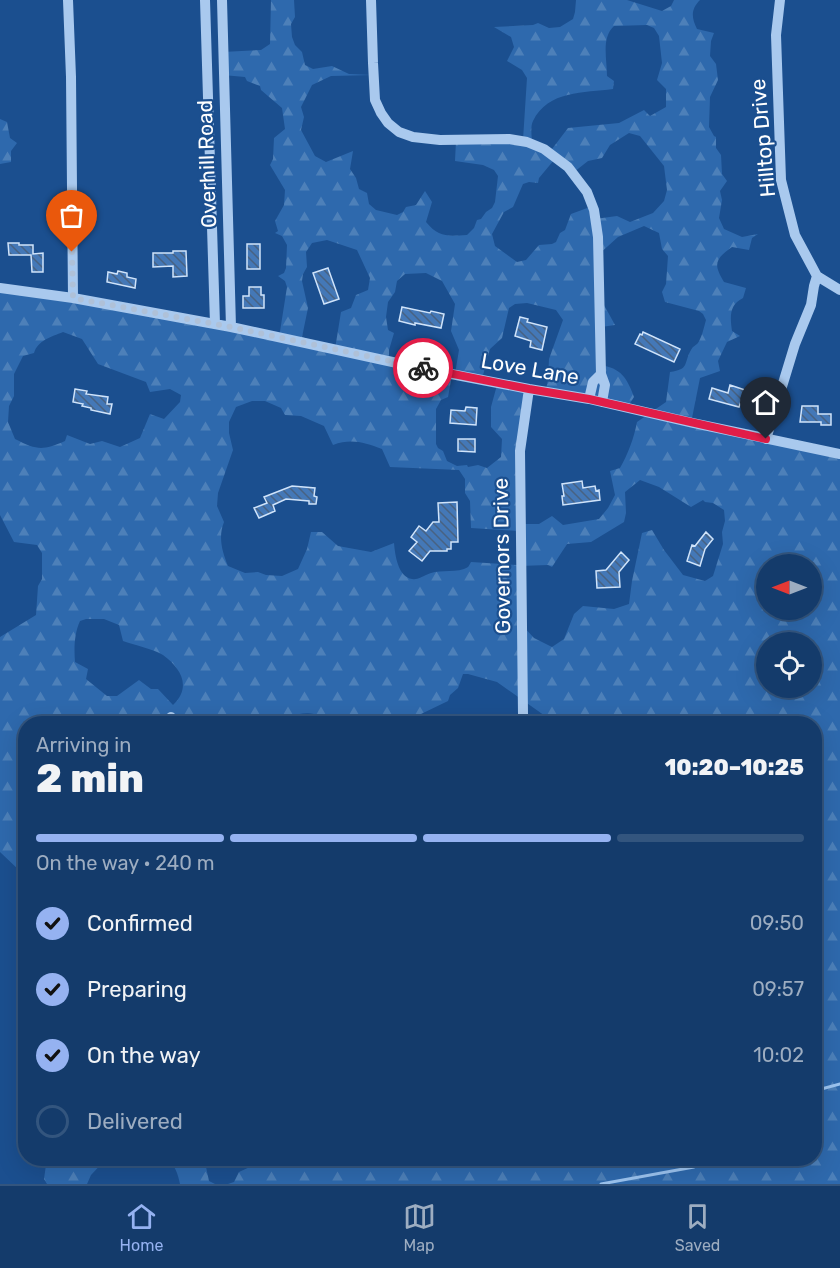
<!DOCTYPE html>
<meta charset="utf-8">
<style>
:root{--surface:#143b6b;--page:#1d4271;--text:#f1f3f6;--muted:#9dadc1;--line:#33557e;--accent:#95b2f1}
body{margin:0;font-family:Rubik,sans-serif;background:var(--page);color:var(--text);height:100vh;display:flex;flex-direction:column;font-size:22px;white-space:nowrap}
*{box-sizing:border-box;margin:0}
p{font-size:20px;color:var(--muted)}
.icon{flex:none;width:33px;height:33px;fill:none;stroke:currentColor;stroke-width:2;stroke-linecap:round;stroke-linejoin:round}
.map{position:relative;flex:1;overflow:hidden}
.panel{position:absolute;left:18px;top:716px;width:804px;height:450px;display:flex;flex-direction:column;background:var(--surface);border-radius:24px;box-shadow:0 6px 24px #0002,0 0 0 2px var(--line)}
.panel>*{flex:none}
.needle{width:39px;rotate:270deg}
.controls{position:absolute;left:756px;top:554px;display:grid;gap:12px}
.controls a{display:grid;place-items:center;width:66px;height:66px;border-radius:50%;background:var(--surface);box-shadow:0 6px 24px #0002,0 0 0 2px var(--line);font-size:30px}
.pin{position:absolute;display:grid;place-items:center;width:51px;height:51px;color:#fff;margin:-62px -26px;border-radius:50% 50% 50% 0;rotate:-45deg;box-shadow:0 0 6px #0007}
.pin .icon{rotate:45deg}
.courier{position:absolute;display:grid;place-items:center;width:60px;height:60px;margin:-30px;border:4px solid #e11d48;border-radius:50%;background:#fff;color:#222;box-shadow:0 2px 8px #0007}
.headline em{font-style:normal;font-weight:800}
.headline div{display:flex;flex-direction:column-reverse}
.headline{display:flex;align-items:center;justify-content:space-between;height:102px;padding:0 18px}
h1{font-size:39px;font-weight:800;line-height:45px}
.bar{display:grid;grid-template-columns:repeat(4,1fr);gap:9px 6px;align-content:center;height:72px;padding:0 18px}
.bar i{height:8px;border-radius:4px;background:var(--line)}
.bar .selected{background:var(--accent)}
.bar p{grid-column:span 4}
ol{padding:0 18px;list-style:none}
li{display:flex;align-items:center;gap:18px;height:66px}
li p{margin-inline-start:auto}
li .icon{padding:6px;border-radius:50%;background:var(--accent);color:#111;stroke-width:4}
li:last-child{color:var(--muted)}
li i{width:33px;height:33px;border:3px solid var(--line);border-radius:50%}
.tab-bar{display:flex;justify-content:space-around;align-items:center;height:84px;border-top:2px solid var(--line);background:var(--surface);font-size:16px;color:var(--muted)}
.tab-bar a{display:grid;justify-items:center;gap:3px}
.tab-bar .selected{color:var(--accent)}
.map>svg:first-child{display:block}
.forest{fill:url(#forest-firs);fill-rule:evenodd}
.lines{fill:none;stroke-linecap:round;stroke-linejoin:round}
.stream{stroke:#9cc4f0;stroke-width:3}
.building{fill:url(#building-back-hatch);stroke:#cfe3fa;stroke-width:1.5}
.minor{stroke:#a9c9ee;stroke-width:10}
.done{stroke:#afc1d8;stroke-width:6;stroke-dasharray:0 10.8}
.route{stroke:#e11d48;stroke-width:8}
.labels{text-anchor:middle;stroke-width:4.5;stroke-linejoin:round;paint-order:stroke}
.street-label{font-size:21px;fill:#fff;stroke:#1b4f8f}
</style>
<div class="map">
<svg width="840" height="1184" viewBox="0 0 840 1184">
<defs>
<pattern id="forest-firs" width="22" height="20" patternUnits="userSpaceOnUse" patternTransform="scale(1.5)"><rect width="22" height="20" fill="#2e69ad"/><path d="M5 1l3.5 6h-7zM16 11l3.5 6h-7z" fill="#4d80b9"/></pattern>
<pattern id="building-back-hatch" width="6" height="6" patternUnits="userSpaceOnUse" patternTransform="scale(1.5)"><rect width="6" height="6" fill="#4478b7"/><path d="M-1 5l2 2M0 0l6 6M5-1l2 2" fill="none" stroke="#486282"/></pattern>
</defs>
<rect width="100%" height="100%" fill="#1b4f8f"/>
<!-- forest -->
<path class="forest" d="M271,0H294L295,17L291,24L292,37L295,45L302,52L305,65L313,69L332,66L349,74L372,75L331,76L312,85L301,107L304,117L301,130L315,156L326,162L353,151L350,169L356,178L359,189L367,193L369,204L376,210L397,215L403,212L406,207L416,205L425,191L432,202L426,222C439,238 448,236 467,235L474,228L477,220L481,219L486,212L492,208L495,202L498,176L494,170L483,165L455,161L456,141L523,140L527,78L522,70L507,61L514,47L511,37L494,27L533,25L538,23L549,28L560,27L573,19L575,12L576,0H627L662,11L671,6L674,0H700C691,9 691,17 697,29L714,33L711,41L710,56L716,64L718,80L710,97L709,127L714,136L716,137V148L721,155L722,174L727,181L720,191L722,200L719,218L724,229L742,237L758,234L752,238L749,250L732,247C715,259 713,264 724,282L746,288L743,298C729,305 730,317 732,331L740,336L727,342L718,361L720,371L700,378L692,418L840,455V1184H228L234,1182L239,1172L252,1166L256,1158H814V723H597C589,720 576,713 567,714C558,716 559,720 548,718L497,682L468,674H463L458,688L450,695L448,701L421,714L413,723H347C339,712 335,718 324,717C320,716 317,714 314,714C305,712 297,715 289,716L285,723H239C233,719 224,720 218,723H26L25,912L20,905L18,898L22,895L25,881L20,871L0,852V637L36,615L38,586L42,579V553L37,545L14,542L0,515V289L279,338L287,287L285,281L278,276L284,273L286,268L287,245L282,236L275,233L278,231L275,221L284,205L285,190L270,165L273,159L274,138L285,129L282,108L261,90L260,86L247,81L245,77L223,75V52L261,50L270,44ZM647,25L654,28L659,36L662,63L657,80L666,89V107L650,116L644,110L619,123L568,128L549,153L532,144C532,137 530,127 533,121C548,90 584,93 613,89L614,81L607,76C607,59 601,38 614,26ZM629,133L640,136L664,166L667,190L664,201L653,213L630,222L617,216L595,219L590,207L571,214L565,230L560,233L556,242L552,244L539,245L526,260L517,262L495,246L492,234L504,212L513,207L523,184L529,182L538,183L539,178L554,160L574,172L588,161L602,158L610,145ZM644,226L659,233L662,249L668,256L666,284L662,292L665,302L699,311L703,314L706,320C704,327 702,337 698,343C694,347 694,345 691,350C683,364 690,369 670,372L666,402L637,422C634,438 628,454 620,468L610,471L615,495L608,508L599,519L563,525L552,516L539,524H521L525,390L497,385L491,407V427L502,439L501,457L487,468L478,465L468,467L467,465L457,466L447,461L443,451L438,448L436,444V409L441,400L448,397L452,375L389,361V350L394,333L388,330L386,317L388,302L395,292L397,281L405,274L426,273L442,281L455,304L451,331L459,350L455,374L482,379L490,349L502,338L509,308L515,304L527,303L556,310L563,320L549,359L548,380L545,393L625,411L634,397C627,378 621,368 600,365L601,327L615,325L598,294V255L618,237ZM327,240L357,250L370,278L368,290L356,295L351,308L341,312L335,349L302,337L308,308L302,281L303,274L307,267L306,252L312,243ZM63,332L82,339L98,364L146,382L150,392L170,389L181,395L180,402L164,419L150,414L140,438L120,447L102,441L90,444L67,435L65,441C42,451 37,450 15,439L8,422L9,406L14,396V374L23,356L34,353C38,340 51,337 63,332ZM252,401H265L281,408L285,415L301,416L324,426L333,445C352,438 365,443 382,449L390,467L459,470L465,479V493L470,501L471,528L518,531L517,565L471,562C468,567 469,567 464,569C452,573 437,569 426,575C421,577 418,580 412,579C398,577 395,555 394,543L371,552L338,546L322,532H311L307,549L298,569L282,576L266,575L258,572L245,573L228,566C222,551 218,537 224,522L217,506L218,493L233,450L229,433V422L236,407ZM640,480L659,487L691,507L703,500L705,502L713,503L724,510L725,521L722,532L723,544L713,576L705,581L683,575L664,550L652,530L642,533L632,581L629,604L614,609L583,606L574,614L564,639L552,647L534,638L520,623L519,566L548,565L552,567L567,544L591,542L624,522L626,513L625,492ZM766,564H812V609H766ZM86,619H104L119,625L123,641C134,645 153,649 163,655C181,668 192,687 173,705L158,689H151L139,680L117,696H107L86,679L88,669L75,662C74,649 74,634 80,621ZM766,642H812V687H766Z
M0,119L7,122L10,138L17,143L11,151V162L0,164Z
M47,1158H77L85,1160L92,1158H107L91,1175L87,1184H47L44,1179Z
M167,1158H200L206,1167L209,1181L215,1184H180C178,1174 175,1165 167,1158Z"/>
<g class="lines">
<!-- stream -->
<path class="stream" d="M814,1091L840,1084
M601,1184L694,1167L711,1158"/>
</g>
<!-- building -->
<path class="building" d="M8,243H19V245H33V254L43,253V272H32L31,255H9Z
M247,244H260V269H247Z
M173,251H186L187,276L173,277V266L153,267V253H173Z
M328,268L339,299L324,304L313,273Z
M118,271L127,273V277L136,279L135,288L107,282L108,272L117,274Z
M249,287H261V295H264V308H243V296H249Z
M402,307L430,313L431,311L444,314L441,328L415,323V325L399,321Z
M520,317L528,319L527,322L547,327L542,350L530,347L531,341L515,336Z
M643,332L680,349L674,362L635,344L640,334L642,335Z
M730,385L745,390L739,407L709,399L712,388L728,393Z
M75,389L87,391L86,394L108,397L107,404H112L110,414L91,410V408L82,406L83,404L73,402Z
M802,406H818V414H831V425H821V422H800Z
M466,407L477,408L476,425L450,423L451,410L465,411Z
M458,439H475V452L458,451Z
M582,481L583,488L595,486L596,491L599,490L600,500L563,505L562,496H564L562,484Z
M292,486L315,488L314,496L317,497L316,504H309V501L286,499L273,505L275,511L259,518L254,508L267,503L264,497Z
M457,502L458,542H451V549H447V551H430L422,561L409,551L417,542L411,537L419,526L426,531L433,522H439L438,503Z
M706,532L713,539L705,549L700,566L687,561L692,545L695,546Z
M621,552L629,560L619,572L620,587L597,588L596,571L606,570Z"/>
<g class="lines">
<!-- minor -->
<path class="minor" d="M68,0L71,77L73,298
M205,0L215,324
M222,0L231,327
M371,0L373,63L375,100L381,113L388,123L399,132L413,137L440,140L509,139L527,142L544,149L568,167L587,192L594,210L598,237L601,374L605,385L602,402
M817,276L840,290
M0,288L73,298L231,327L420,368L529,389L589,399L693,423L840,454
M589,399L593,382L601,374
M766,439L795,344L811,305L814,286L817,276L795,235L781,180L776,35L780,0
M171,717L173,723
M522,723L523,714L520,451L529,389"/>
</g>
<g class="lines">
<!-- done -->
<path class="done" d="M72,252L73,298L231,327L423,368"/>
<!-- route -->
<path class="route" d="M423,368L529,389L589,399L766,439"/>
</g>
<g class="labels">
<!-- street labels -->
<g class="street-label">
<text transform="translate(763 138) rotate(-95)" y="7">Hilltop Drive</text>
<text transform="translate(207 164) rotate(-92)" y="7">Overhill Road</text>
<text transform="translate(530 369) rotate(10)" y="7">Love Lane</text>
<text transform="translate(502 556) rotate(-91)" y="7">Governors Drive</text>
</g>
</g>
</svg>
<div class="controls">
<a><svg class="needle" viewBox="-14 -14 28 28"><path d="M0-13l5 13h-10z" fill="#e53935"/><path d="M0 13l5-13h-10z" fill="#9dadc1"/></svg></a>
<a><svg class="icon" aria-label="locate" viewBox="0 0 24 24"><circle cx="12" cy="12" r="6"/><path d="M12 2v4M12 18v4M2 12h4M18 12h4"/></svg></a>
</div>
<div class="pin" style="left:72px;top:252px;background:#ea580c"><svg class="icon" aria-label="bag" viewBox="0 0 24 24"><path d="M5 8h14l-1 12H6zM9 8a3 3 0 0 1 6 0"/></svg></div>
<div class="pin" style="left:766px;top:439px;background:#1f2937"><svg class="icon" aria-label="home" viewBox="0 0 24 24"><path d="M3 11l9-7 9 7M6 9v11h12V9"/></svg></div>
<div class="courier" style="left:423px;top:368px"><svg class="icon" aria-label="bike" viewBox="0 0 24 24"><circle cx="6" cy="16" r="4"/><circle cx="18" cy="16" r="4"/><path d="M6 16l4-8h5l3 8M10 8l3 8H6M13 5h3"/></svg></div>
<section class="panel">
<div class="headline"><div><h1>2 min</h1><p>Arriving in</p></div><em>10:20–10:25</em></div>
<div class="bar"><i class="selected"></i><i class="selected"></i><i class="selected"></i><i></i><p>On the way · 240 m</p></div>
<ol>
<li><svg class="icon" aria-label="check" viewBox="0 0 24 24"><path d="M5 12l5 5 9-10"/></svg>Confirmed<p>09:50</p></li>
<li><svg class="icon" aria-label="check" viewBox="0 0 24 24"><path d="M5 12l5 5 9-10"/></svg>Preparing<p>09:57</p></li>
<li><svg class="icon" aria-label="check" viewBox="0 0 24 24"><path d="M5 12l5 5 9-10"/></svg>On the way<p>10:02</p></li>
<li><i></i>Delivered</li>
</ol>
</section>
</div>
<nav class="tab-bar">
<a class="selected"><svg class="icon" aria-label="home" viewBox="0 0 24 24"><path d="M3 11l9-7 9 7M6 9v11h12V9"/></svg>Home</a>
<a><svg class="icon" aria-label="map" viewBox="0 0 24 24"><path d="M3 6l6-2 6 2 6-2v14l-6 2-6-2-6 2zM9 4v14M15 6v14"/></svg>Map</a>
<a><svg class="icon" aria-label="saved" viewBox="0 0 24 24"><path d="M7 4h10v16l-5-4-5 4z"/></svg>Saved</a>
</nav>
